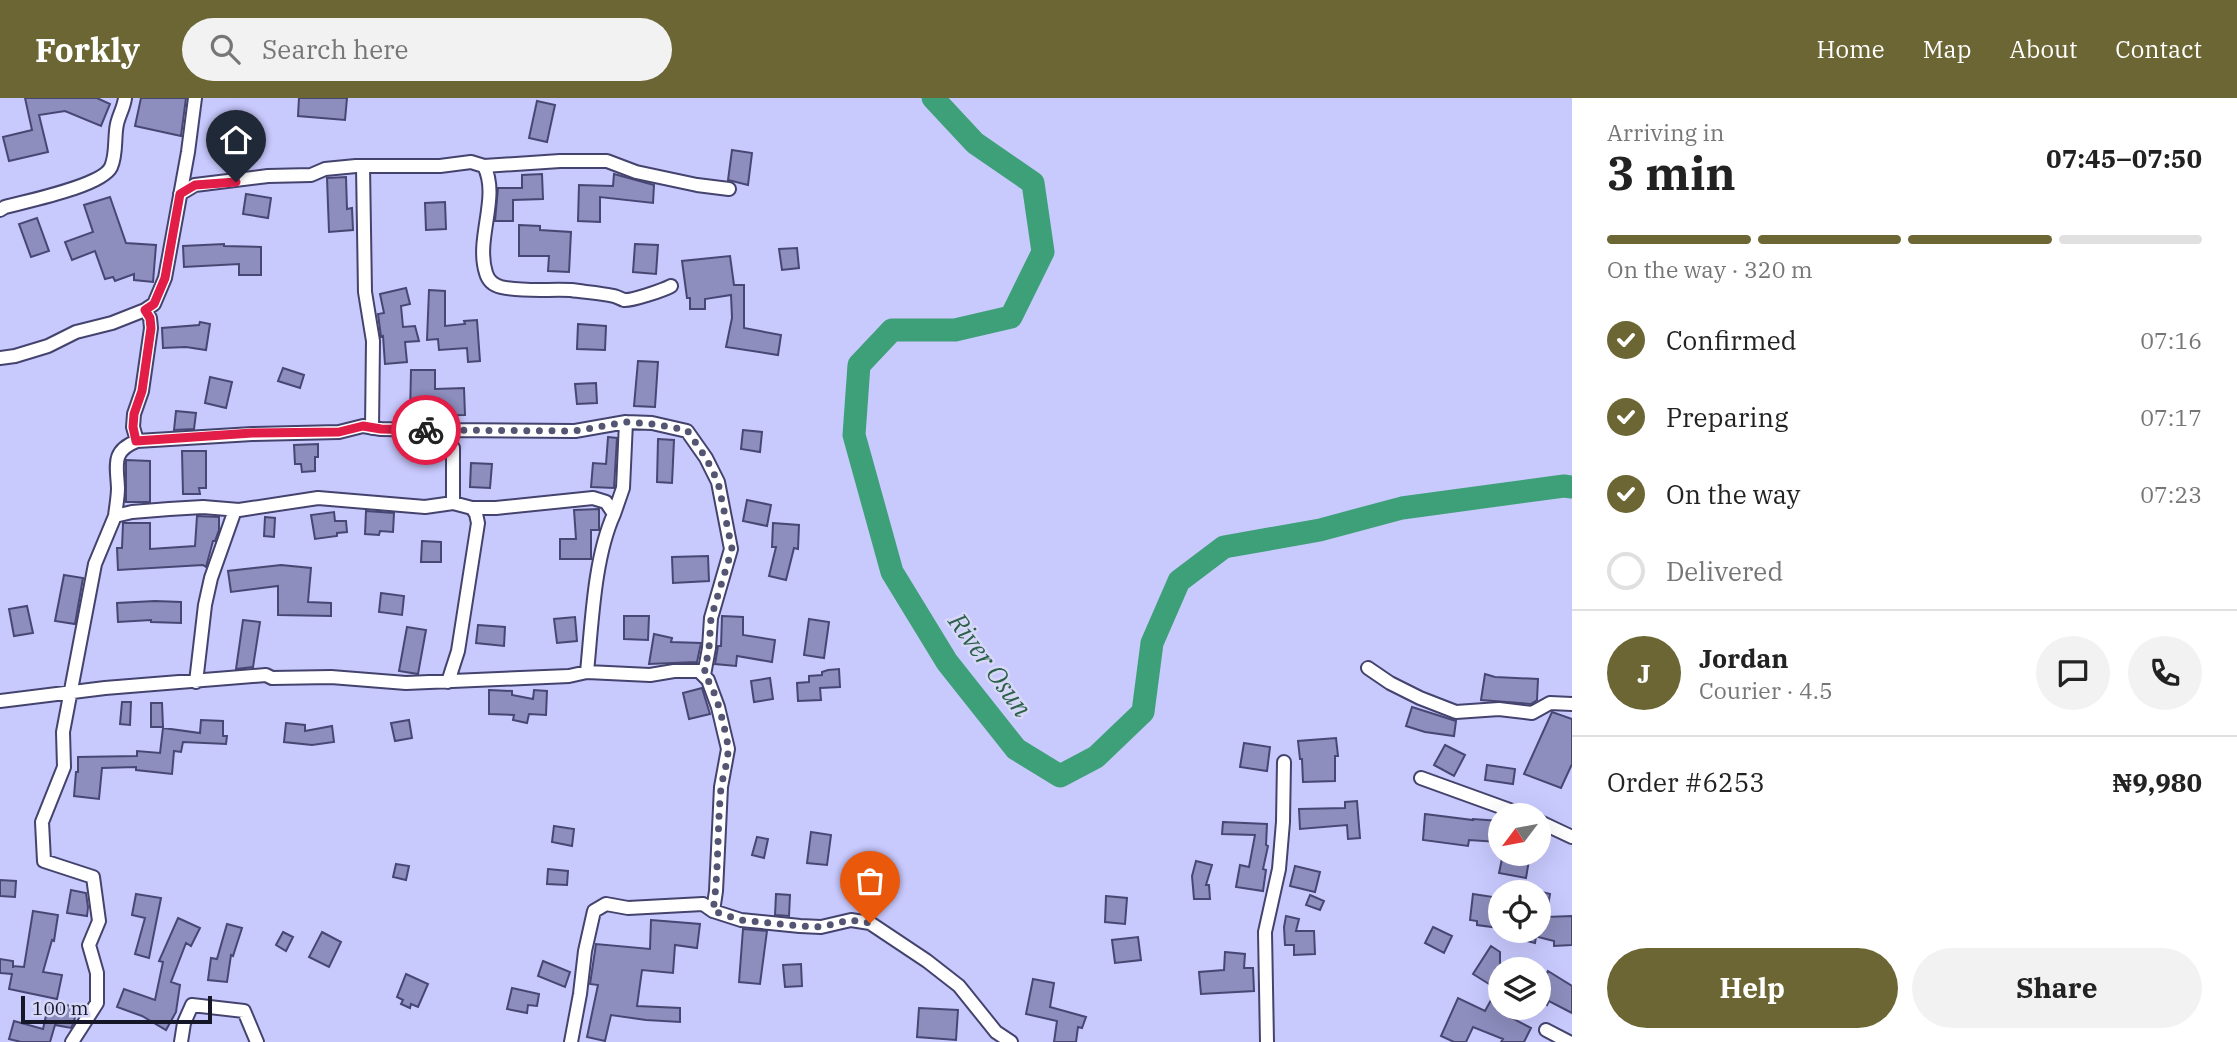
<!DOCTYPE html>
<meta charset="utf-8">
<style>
:root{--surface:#fff;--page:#f2f2f2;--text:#222;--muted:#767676;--line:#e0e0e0;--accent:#6b6633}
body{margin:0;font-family:"IBM Plex Serif",serif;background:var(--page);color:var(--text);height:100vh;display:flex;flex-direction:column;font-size:26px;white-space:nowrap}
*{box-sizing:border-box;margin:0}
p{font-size:23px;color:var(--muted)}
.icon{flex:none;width:38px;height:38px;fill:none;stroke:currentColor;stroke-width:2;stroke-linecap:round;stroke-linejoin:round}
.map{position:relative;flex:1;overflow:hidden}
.sheet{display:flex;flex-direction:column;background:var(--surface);width:665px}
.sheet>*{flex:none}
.needle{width:46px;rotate:238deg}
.buttons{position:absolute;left:1488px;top:705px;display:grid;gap:14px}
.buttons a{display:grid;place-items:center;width:63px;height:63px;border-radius:50%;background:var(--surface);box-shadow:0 7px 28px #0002;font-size:35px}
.scale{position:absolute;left:21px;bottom:18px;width:191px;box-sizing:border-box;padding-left:7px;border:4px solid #161629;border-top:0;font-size:19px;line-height:24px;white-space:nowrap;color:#161629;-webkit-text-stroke:5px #d7d8f8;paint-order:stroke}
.pin{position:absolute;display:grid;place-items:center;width:60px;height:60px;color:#fff;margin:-72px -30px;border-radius:50% 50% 50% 0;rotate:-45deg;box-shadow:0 0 7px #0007}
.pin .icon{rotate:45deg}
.courier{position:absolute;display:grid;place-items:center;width:70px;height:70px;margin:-35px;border:5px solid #e11d48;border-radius:50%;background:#fff;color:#222;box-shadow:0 2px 9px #0007}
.overview em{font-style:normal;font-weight:700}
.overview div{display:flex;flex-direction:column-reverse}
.overview{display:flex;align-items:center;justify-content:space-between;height:119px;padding:0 35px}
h1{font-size:46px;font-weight:700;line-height:52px}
.bar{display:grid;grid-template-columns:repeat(4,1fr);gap:10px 7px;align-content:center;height:84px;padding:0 35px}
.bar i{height:9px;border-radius:5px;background:var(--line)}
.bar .active{background:var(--accent)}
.bar p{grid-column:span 4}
.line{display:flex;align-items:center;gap:18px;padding:0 35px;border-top:2px solid var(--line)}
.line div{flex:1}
.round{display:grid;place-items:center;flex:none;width:74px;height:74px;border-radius:37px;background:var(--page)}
ol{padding:0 35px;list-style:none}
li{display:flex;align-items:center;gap:21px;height:77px}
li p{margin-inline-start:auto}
li .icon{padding:7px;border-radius:50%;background:var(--accent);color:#fff;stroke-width:4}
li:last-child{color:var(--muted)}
li i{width:38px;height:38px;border:4px solid var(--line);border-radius:50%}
.primary-button{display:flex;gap:14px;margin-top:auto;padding:14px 35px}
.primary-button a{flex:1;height:80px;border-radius:42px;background:var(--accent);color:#fff;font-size:28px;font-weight:700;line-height:80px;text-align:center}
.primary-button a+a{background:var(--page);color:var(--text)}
header{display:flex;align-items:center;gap:42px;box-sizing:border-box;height:98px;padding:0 35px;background:var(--accent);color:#fff}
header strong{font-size:33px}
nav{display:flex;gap:38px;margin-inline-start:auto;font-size:24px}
.search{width:490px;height:63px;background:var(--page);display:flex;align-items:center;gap:18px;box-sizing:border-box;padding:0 24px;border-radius:38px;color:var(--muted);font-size:26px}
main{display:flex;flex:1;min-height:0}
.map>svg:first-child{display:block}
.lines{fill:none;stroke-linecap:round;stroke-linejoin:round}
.river{stroke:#3ea078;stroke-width:23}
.building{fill:#8d8dbe;stroke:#484773;stroke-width:2}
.minor-casing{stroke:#44436e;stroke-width:16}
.minor{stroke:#fff;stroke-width:12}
.done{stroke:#545573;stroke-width:7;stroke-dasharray:0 12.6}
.route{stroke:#e11d48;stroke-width:9}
.labels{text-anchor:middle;stroke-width:5;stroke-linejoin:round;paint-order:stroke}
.water-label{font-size:26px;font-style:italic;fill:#2c6049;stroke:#d7d8f8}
</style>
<header>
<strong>Forkly</strong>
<div class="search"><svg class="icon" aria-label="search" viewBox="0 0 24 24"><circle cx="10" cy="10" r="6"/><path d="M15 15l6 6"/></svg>Search here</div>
<nav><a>Home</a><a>Map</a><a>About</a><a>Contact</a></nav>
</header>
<main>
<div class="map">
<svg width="1572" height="944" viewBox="0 0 1572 944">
<rect width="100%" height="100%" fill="#c8c9fd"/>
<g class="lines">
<!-- river -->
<path class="river" d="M933,0L975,45L1033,85L1043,154L1011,219L955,232H892L859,267L854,337L892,474L947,564L1016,651L1060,678L1096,659L1143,614L1152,545L1179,483L1224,449L1320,432L1402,410L1564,388L1572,389"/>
</g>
<!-- building -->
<path class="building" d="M25,0H97L110,6L101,28L65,13L39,17L48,54L9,63L3,39L32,32Z
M141,0H186L181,38L135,28Z
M299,0H347L345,22L298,18Z
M537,3L555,7L547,44L529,40Z
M732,52L752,55L748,87L728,82Z
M542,76L543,101L513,102V123H495L498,90H522V77Z
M614,76L654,87L653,105L600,99V124L578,123L579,87L613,88Z
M346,79L347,111L352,110L353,132L329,134L327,80Z
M246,96L271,100L268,120L243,116Z
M110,99L126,145L156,147L153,184L134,182V176L115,183L113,179L105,181L95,153L72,162L65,144L93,134L84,107Z
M445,104L446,131L426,132L425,105Z
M37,120L49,153L31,159L19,126Z
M519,127L540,128V132L571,134L569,174L548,173L549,158H519Z
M224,146V148L261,149V177H239V166L184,169L183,148Z
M635,146L658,147L656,176L633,174Z
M797,150L799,170L782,172L779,151Z
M730,158L734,187H744V230L781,237L778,257L726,249L732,220L731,197L705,201V211H690V200H687L682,163Z
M406,190L410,206L401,208L403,229L415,228L419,243L405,244L407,264L385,266L383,238L381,239L378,216L384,215L380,196Z
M429,192L445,193V228L465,226L464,223L477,222L480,263L468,264L467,250L439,252L438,241L427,242Z
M200,224L210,226L206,252L186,249L163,250L162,230L199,227Z
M578,226L606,228L605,252L577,251Z
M638,263L658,264L655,309L634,308Z
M283,270L304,277L300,290L278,283Z
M411,272H435V291L464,290L465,317L410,318Z
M210,279L232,284L226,310L205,305Z
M596,285L597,305L577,306L575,286Z
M176,313L196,315L194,331L174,332Z
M743,332L762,334L760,354L741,351Z
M608,339L617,340L614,390L591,389L593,365L606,366Z
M658,341L674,342L672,385L657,384Z
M318,346V359H315V373L302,374L301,366H295L294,347Z
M182,353H206V390H199L200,396H183Z
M126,362L150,363V404H126Z
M471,365L492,366L490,390L470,389Z
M747,402L771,407L767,428L743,423Z
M599,411V432H591V461H560V441H576L574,412Z
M366,413L394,415L393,434L380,433L379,437L365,436Z
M334,414L335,423H346L347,434L337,435V438L315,441L311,417Z
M197,418L219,419V432L215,443H213L206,469L203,467L118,472L117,450H122L123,425H150V451L195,448Z
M265,419L275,420L274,439L264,438Z
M773,425L799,427L798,451L794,450L786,482L769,478L776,449H772Z
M422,443L441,444V464H421Z
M708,458L709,483L673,485L672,459Z
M281,467L311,470L308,504L331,505V518L278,517V488L231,494L228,473Z
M64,477L83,480L75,526L55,523Z
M381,495L404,498L402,517L379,514Z
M155,503L181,504V525L151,524V522L118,524L117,505Z
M27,508L33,535L14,538L9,511Z
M624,518H649L648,542L624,541Z
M722,518L743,519V537L775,542L772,564L737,558L736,568L715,566L718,548H721Z
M575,519L577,543L557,545L554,521Z
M809,521L829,524L824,560L804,557Z
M243,522L260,524L253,569L236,571Z
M478,527L505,529L504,548L476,545Z
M407,529L426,532L418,576L399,573Z
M654,536L672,540L671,544L701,545L697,564L649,566Z
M839,571L840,589L820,590L821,602L798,603L797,585L809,584V578L822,577V574L828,572Z
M1485,576L1495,579L1538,581L1537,602L1531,606L1481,602Z
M770,580L773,601L754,604L751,583Z
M702,590L710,616L689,621L683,595Z
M489,592L512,593V597L533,601L534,592L547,593L546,617L529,616L527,625L513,622L514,617L489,616Z
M122,604H131L130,627L120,626Z
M151,605H162L163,629H151Z
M1412,609L1456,623L1454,638L1425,634L1406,628Z
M1552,614L1572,621V666L1561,690L1524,676Z
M201,622L223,623V638H227L226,646L183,644L181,654L174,653L172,676L136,672V669L102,670L99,701L74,698L76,674H78V659L137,658V653L160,655L163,630L200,635Z
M409,622L412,640L395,643L391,625Z
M286,625L305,627V633L332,628L334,644L312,647L284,644Z
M1336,640L1338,658H1335V683L1303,684L1302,661H1300L1298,643Z
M1244,645L1270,649L1267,673L1240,669Z
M1445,647L1465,657L1454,678L1434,667Z
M1487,667L1515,671L1513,686L1485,682Z
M1357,703L1360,740L1348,741L1347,727L1300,731L1299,711L1345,710V704Z
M1425,716L1473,722V721L1500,723L1498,744L1469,742L1468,748L1423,742Z
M1223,724L1267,726L1266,747L1268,748L1263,771L1266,772L1263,793L1236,789L1240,767L1249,769L1255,737L1222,736Z
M554,728L574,731L572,748L552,744Z
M811,734L831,737L827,767L807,765Z
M757,739L768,741L764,760L752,757Z
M1503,756H1530L1526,780L1499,775Z
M1196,763L1212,767L1206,787H1209L1210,801H1194L1192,778Z
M396,766L409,768L406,782L393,779Z
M1295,768L1320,774L1315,794L1290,788Z
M548,771L568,773L567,787L547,786Z
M0,782L16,783L15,799L0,798Z
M71,792L86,795L88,809L87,818L67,815Z
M1538,793L1550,796L1546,819L1572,818V847L1554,848V843L1538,839Z
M136,796L161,800L149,860L135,856L145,820L132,817Z
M776,796L790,797L789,818L775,817Z
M1473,796L1500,800V830L1477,827V823L1470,822Z
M1310,797L1324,803L1320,812L1306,807Z
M1106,798L1127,800L1125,826L1105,824Z
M33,813L58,817L54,843L52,842L43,874L62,877L57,901L9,891L12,876L0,875V861L13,863V870V868L24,869Z
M1286,818L1299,821L1296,833H1314L1315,856L1294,857V847H1285L1284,829Z
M178,820L200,830L191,848L186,845L171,884L180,887L176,914L166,932L142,918L117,909L124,891L155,902L163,864L159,863Z
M651,822L700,826L697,850L675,847L673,875L642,872L637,908L680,910V924L646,922L611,917L605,943L587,939L598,887L590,886L596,846L650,851Z
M227,826L242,830L233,858L231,857L227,884L208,882L211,860L217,861Z
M1433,829L1452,838L1444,855L1425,845Z
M743,831L767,833L760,886L739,884Z
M1525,833H1537L1535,845L1523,842Z
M283,834L293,839L286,853L276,847Z
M322,834L341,844L329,869L309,859Z
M1138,839L1141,862L1115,865L1112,842Z
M1491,848L1500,854V865L1505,869L1504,872H1500V910H1510L1506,917L1531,930L1524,944H1501L1503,941L1473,929L1466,944H1454L1441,938L1458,900L1485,913L1497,891L1473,876Z
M1225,854L1245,856L1244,870H1253L1254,893L1201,896L1199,874L1224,872Z
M543,863L570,874L565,889L538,878Z
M801,866L802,888L785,889L783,867Z
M1548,873L1572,888V915L1549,903L1547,907L1538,902V879L1543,881Z
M406,876L428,886L418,909L411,906L410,910L401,906L403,902L397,899Z
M1033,881L1054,885L1050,909L1086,919L1082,930L1078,929L1076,944H1054L1057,923L1026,916Z
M512,890L539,896L537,908L528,907L527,915L507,911Z
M49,904L77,909L74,924L71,930L55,927L50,944H21L9,941L14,923L43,931Z
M919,910L958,912L956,942L917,939Z"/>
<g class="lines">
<defs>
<path id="minor" d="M363,68L365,194L373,243L372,330
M484,68L560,63H607L636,74L697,87L729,91
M180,96L195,87L268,78L311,77L325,71L356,68H440L471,64L484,68C500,99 475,141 486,175C488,182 493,187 501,189C524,194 548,191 571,192C585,194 600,195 614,198C618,199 621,201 624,202C631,203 664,192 671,188
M0,112L5,109C27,103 102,88 111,69C117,56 114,39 117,26C119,17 124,9 125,0
M0,260L15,258L48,248L76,234L112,225L145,212L154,206L165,180L188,54L195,0
M442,332L575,333L626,324L652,325L687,333L706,360L718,384L731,451L711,520L709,550L704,577
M137,343L133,329L134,316L142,293L151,230L150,220L145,212
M472,410H496L593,400L606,404L614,416C594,460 592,525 587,574
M614,416L623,390L626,324
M115,418C116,409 118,399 118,390C117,367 111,353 137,343L252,336L339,334L363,328L381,331L442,332L453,350V405
M1368,570L1390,585L1420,600L1456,614L1499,611L1532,615L1550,605L1572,606
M196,584L205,507L211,480L235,412
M0,603L105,590L266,577L272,580L331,579L406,585L569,578L587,574L650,577L674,573H699L708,582L718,609L728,651L721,689L716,793L713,813
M1421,680L1526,718
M1538,723L1572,739
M1546,932L1569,944
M72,944L97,905V875L89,847L99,823L93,779L44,763L42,724L64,669L63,634L95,466L115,418L132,414L169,411L203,409L239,412L318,400L425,409L453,405L472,410L476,416L478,425L458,553L448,584
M181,944L184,925L192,907L244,913L257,944
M571,944L580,896L585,853L594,813L606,806L628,810L703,806L713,813L741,822L800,828L821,829L851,822L870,825L927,863L959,888L996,934L1011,944
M1267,944L1265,834L1279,771L1283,724L1284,664"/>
</defs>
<!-- minor casing -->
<use href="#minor" class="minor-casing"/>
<!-- minor -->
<use href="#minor" class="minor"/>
</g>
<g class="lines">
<!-- done -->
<path class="done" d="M426,332L575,333L626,324L652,326L687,332L706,360L718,384L732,451L711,520L709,550L704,577C716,589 725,631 728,648C729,661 723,677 721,690C717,731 719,773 713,813L741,822L800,828L821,829L850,822L870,825"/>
<!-- route -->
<path class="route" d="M236,84L195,87L180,96L165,180L154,206L145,212L150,220L151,230L142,293L134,316L133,329L136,343L252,335L339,334L363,328L381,331L426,332"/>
</g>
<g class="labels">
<!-- water labels -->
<g class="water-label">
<text transform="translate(990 567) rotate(54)" y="9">River Osun</text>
</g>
</g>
</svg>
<div class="buttons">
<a><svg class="needle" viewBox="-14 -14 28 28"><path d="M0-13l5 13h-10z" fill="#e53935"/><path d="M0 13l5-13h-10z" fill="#767676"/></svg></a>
<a><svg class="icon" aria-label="locate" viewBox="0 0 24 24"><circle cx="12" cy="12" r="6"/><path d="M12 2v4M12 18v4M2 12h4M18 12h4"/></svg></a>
<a><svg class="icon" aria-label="layers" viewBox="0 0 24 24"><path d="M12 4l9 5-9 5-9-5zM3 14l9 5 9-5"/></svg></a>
</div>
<div class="scale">100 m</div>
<div class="pin" style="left:870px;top:825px;background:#ea580c"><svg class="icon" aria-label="bag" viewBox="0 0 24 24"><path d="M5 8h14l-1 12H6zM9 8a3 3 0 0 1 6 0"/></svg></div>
<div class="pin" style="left:236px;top:84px;background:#1f2937"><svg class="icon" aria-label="home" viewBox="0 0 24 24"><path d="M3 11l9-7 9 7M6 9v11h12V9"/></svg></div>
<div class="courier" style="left:426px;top:332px"><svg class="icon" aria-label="bike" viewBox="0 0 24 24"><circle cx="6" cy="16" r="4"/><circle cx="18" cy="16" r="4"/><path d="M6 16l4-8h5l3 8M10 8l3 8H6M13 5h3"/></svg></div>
</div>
<section class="sheet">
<div class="overview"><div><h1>3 min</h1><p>Arriving in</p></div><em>07:45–07:50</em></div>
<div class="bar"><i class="active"></i><i class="active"></i><i class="active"></i><i></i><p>On the way · 320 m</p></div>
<ol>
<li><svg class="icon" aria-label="check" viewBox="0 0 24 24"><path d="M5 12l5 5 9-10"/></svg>Confirmed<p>07:16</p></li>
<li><svg class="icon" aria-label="check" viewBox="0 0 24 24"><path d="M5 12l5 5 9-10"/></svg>Preparing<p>07:17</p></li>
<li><svg class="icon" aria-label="check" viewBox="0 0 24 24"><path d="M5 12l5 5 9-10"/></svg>On the way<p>07:23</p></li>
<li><i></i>Delivered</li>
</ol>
<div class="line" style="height:126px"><b class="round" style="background:var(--accent);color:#fff">J</b><div><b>Jordan</b><p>Courier · 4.5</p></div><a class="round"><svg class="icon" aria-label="chat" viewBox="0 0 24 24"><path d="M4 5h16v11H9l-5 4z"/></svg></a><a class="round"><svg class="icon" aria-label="phone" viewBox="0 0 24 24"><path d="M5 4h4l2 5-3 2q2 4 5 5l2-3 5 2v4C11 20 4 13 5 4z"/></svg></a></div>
<div class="line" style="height:91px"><div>Order #6253</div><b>₦9,980</b></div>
<div class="primary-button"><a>Help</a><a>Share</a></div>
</section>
</main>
